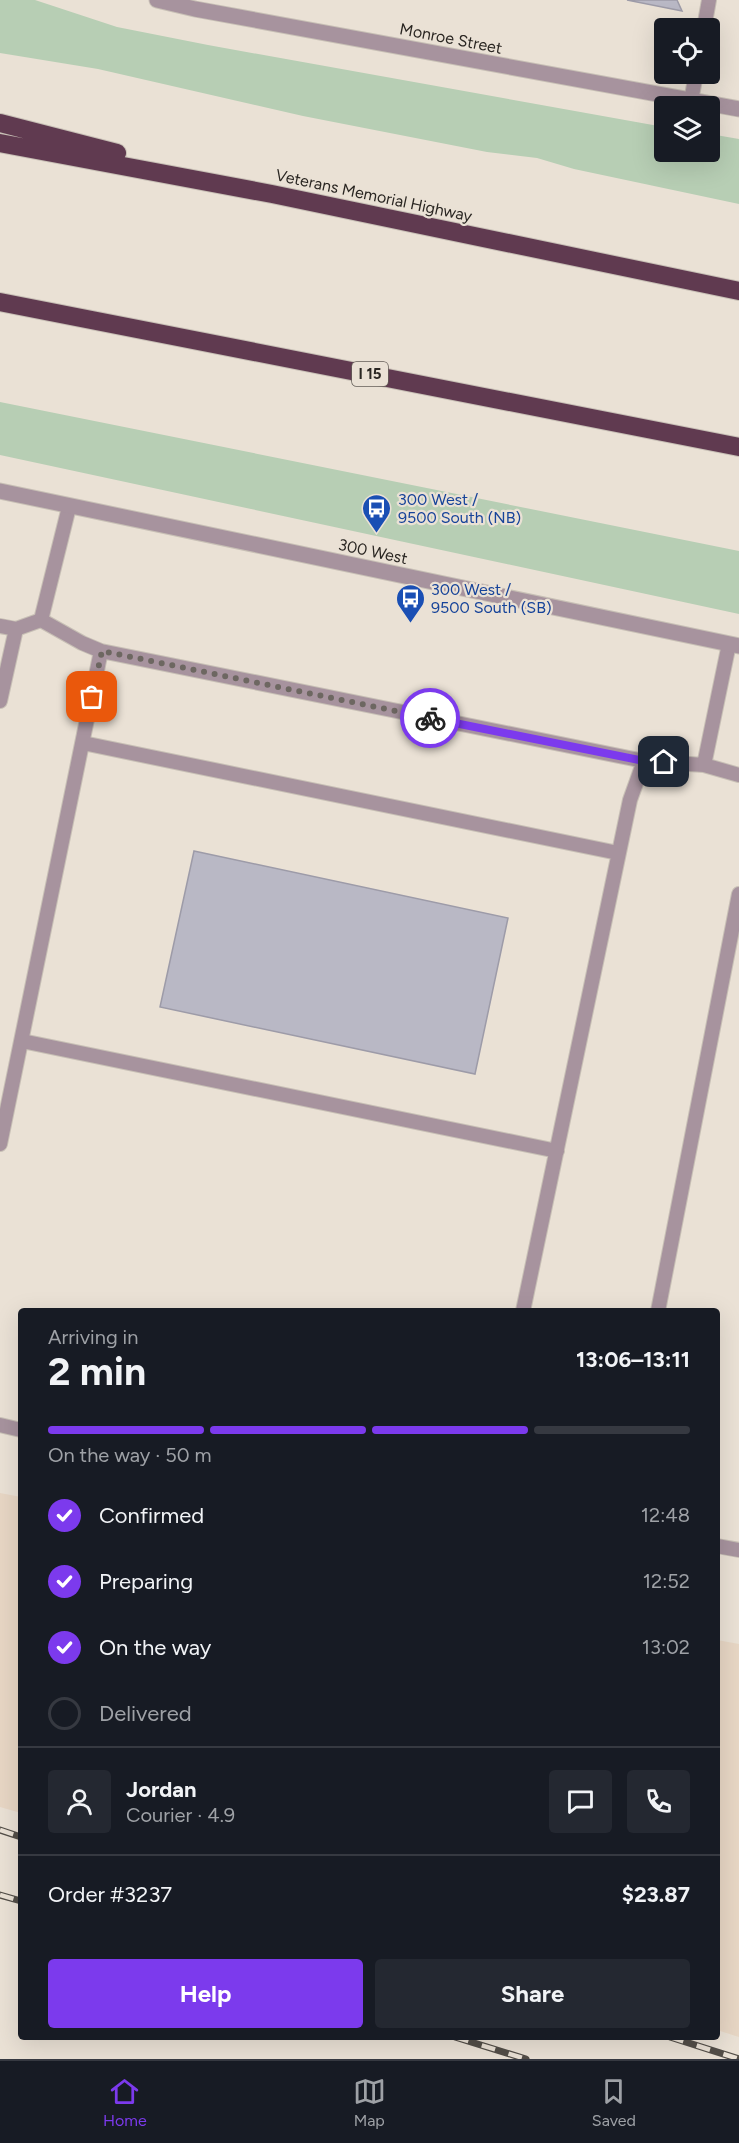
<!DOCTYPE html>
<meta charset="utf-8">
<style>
:root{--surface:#171b24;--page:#242831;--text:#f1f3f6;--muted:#9ea1a6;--line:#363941;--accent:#7c3aed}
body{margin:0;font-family:Figtree,sans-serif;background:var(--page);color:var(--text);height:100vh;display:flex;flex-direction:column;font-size:22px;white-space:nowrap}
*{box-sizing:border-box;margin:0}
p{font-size:20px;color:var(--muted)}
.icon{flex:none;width:33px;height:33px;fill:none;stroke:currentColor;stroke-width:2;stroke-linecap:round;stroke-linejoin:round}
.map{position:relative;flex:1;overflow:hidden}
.side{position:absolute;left:18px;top:1308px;width:702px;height:732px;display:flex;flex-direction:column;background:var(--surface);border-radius:6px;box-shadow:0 6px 24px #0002}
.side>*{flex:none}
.buttons{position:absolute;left:654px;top:18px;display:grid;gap:12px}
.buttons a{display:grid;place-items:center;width:66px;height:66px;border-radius:6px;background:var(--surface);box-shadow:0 6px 24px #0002;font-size:30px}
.pin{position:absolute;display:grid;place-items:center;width:51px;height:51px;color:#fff;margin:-26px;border-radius:12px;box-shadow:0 3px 9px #0006}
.courier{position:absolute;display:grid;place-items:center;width:60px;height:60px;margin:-30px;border:4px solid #7c3aed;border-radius:50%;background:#fff;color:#222;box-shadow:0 2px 8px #0007}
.overview em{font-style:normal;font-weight:700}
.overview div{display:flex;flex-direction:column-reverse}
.overview{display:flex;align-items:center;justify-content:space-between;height:102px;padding:0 30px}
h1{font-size:39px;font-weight:700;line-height:45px}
.bar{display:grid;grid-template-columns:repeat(4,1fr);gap:9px 6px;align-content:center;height:72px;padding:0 30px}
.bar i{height:8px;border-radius:4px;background:var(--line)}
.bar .on{background:var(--accent)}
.bar p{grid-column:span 4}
.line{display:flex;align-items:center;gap:15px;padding:0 30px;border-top:2px solid var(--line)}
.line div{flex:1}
.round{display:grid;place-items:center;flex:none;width:63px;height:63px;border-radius:6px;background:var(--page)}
ol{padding:0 30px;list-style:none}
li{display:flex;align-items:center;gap:18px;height:66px}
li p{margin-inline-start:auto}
li .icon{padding:6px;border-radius:50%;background:var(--accent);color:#fff;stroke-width:4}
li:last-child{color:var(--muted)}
li i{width:33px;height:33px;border:3px solid var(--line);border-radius:50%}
.cta{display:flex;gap:12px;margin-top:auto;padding:12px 30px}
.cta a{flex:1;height:69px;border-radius:6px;background:var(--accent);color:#fff;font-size:24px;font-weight:700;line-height:69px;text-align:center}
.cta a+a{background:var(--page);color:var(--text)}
.menu{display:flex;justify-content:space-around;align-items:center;height:84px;border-top:2px solid var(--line);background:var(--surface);font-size:16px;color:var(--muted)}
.menu a{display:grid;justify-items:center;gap:3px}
.menu .on{color:var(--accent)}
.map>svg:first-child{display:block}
.education{fill:#e7d6c4}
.green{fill:#b7ceb4}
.building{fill:#b9b8c5;stroke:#9d9ba8;stroke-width:1.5}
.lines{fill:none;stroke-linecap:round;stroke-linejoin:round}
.service-casing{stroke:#c7bfb5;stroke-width:16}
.tertiary-casing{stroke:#c7bfb5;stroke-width:17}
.motorway-casing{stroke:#c7bfb5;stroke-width:20}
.service{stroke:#a7939e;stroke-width:14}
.tertiary{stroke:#a7939e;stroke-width:15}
.motorway{stroke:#603a50;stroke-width:18}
.rail-casing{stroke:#534e48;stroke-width:7}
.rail{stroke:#eae1d5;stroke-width:4.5;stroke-dasharray:14;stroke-linecap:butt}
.done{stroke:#6d6761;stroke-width:6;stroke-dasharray:0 10.8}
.route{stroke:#7c3aed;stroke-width:8}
.labels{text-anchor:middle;stroke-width:4.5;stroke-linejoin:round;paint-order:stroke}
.shield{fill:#eae1d5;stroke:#645e58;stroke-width:1.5}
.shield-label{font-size:15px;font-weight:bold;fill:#2a2622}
.street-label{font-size:16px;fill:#2a2622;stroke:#eae1d5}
.transit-label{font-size:16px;fill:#164399;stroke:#eae1d5;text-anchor:start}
</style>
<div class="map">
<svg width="739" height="2059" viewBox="0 0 739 2059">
<rect width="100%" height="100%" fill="#eae1d5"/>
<!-- education -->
<path class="education" d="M0,1493L21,1497V1813L0,1807Z
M717,1640L739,1644V2037L717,2030Z"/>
<!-- green -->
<path class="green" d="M0,0H35L117,27L208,45L664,127V152H710V134L739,139V204L574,169L537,158L487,152L303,116L98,69L0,53Z
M0,402L739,551V614L0,455Z"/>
<!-- building -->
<path class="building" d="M627,0H677L682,11Z
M194,851L508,918L475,1074L160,1007Z"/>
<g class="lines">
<defs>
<path id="service" d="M704,28L709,0
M691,101L696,74
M0,626L16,629L0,701
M16,629L41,620L69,507
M729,644L704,765L739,775
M101,651L644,761
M83,743L618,853
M22,1041L557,1151
M0,1144L101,651L82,643L41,620
M523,1311L630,800L644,761L704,765
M658,1311L739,894
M0,1425L21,1430
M717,1546L739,1550"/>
<path id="tertiary" d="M157,0L195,9L739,109
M0,491L739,646"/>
<path id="motorway" d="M0,123L117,153
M0,143L272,194L739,291
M0,302L739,447"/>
</defs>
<!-- service casing -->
<use href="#service" class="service-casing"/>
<!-- tertiary casing -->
<use href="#tertiary" class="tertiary-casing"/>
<!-- motorway casing -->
<use href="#motorway" class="motorway-casing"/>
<!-- service -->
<use href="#service" class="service"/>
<!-- tertiary -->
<use href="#tertiary" class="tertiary"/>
<!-- motorway -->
<use href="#motorway" class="motorway"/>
<defs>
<path id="rail" d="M0,1830L21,1837
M0,1895L21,1901
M455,2037L526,2059
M670,2037L739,2059"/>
</defs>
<!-- rail casing -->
<use href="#rail" class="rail-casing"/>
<!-- rail -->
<use href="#rail" class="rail"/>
</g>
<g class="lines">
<!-- done -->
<path class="done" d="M92,697L102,651L430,718"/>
<!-- route -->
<path class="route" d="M430,718L644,761L664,762"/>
</g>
<!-- icons -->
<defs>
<symbol id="bus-pin" viewBox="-11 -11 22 30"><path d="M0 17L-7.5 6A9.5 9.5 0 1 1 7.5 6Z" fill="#1a4fb4" stroke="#eae1d5"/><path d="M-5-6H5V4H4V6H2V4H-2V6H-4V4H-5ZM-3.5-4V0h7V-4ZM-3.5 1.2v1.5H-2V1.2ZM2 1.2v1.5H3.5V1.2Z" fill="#fff"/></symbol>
</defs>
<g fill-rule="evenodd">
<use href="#bus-pin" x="360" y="492" width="33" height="45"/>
<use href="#bus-pin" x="394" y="582" width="33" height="45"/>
</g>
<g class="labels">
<!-- shield labels -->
<rect class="shield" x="352" y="362" width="36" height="24" rx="4.5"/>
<g class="shield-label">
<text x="370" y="379">I 15</text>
</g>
<!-- street labels -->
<g class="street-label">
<text transform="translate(451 38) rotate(11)" y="6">Monroe Street</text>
<text transform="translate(374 195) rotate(12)" y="6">Veterans Memorial Highway</text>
<text transform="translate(373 551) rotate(12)" y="6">300 West</text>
</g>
<!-- transit labels -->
<g class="transit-label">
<text x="398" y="505">300 West /<tspan x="398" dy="18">9500 South (NB)</tspan></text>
<text x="431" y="595">300 West /<tspan x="431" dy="18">9500 South (SB)</tspan></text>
</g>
</g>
</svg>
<div class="buttons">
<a><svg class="icon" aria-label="locate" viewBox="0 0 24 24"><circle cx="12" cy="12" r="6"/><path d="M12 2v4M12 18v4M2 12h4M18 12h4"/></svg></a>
<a><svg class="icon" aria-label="layers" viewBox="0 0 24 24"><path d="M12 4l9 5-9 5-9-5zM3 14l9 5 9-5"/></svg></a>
</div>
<div class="pin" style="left:92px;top:697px;background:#ea580c"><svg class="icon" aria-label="bag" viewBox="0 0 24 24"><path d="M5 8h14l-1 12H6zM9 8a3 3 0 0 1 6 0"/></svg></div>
<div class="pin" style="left:664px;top:762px;background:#1f2937"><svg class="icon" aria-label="home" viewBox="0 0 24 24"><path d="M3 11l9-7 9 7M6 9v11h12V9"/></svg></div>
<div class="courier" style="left:430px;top:718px"><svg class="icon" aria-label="bike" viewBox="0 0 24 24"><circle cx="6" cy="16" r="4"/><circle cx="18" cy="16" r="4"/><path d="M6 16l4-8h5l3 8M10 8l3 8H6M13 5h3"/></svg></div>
<section class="side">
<div class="overview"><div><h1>2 min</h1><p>Arriving in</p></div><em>13:06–13:11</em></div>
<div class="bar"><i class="on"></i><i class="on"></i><i class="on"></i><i></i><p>On the way · 50 m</p></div>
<ol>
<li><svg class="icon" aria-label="check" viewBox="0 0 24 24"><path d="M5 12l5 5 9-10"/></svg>Confirmed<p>12:48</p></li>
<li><svg class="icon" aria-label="check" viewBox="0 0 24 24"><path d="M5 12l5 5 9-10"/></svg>Preparing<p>12:52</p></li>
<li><svg class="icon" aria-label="check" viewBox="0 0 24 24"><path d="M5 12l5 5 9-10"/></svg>On the way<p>13:02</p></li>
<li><i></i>Delivered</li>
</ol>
<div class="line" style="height:108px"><a class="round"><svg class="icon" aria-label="person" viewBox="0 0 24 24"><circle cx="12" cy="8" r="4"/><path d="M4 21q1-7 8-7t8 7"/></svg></a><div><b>Jordan</b><p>Courier · 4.9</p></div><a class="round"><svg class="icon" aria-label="chat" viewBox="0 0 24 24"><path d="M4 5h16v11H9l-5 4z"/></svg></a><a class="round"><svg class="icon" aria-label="phone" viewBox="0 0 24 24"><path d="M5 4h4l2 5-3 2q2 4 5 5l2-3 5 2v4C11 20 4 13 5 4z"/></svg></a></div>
<div class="line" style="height:78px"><div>Order #3237</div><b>$23.87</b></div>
<div class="cta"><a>Help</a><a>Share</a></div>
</section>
</div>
<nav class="menu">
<a class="on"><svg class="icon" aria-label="home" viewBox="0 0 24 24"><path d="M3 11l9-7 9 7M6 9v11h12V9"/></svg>Home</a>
<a><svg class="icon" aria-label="map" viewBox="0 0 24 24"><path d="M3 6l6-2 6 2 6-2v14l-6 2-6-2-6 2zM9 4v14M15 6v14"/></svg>Map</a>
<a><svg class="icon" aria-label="saved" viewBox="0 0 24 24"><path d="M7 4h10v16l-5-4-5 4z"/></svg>Saved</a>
</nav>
